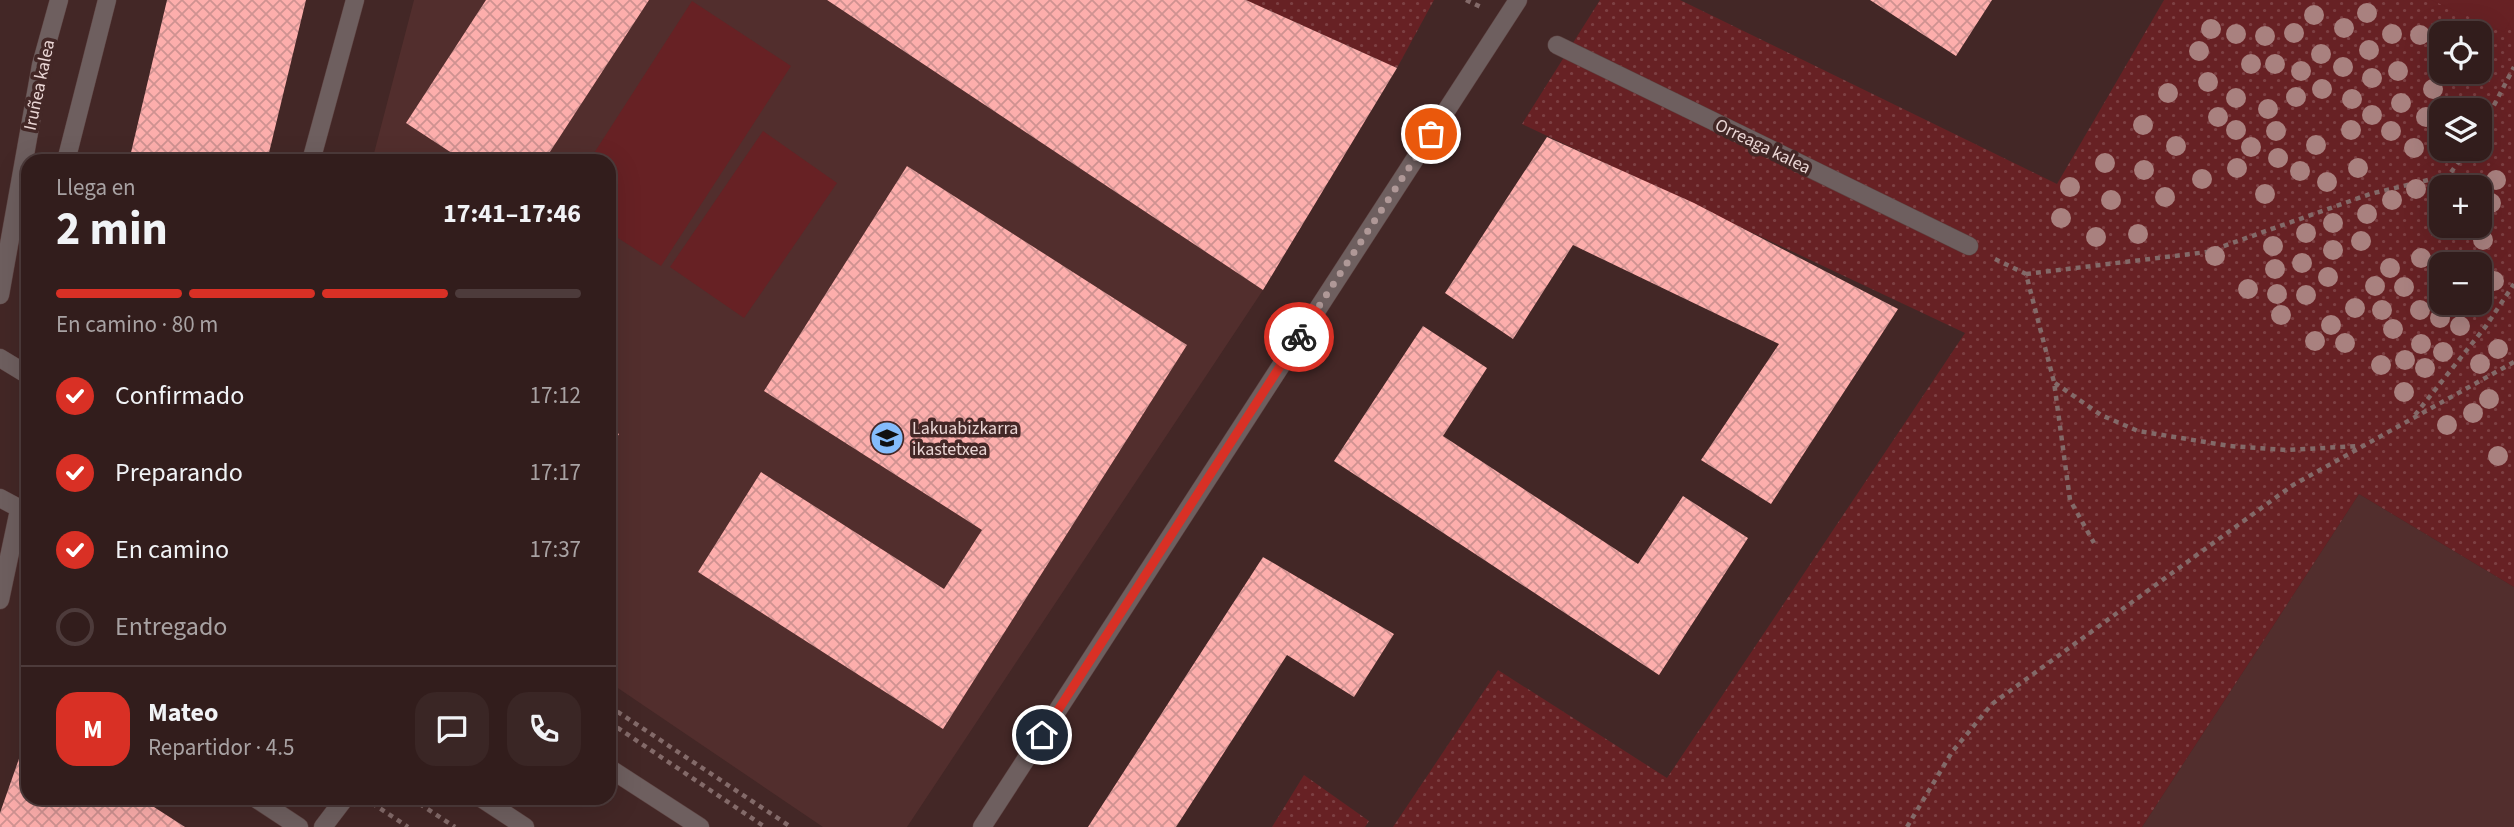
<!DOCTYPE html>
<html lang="es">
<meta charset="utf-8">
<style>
:root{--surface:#321d1c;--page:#3a2625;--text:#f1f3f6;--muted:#a8a2a3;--line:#4d3b3b;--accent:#d93025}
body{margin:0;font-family:"Source Sans 3",sans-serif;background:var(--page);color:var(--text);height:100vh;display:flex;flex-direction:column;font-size:26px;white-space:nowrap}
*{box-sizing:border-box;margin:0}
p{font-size:23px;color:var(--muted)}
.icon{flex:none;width:38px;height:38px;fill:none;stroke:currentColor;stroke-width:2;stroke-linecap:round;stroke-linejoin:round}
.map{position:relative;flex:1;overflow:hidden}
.sheet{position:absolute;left:21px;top:154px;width:595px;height:651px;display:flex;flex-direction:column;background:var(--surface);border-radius:21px;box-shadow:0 7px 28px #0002,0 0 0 2px var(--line)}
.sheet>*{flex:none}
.fabs{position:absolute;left:2429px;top:21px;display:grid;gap:14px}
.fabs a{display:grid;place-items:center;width:63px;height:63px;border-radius:14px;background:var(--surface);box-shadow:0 7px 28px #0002,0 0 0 2px var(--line);font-size:35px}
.pin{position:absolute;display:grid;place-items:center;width:60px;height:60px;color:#fff;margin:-30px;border:4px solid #fff;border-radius:50%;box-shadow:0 2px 7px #0007}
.courier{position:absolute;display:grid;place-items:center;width:70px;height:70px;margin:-35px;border:5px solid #d93025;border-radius:50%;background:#fff;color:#222;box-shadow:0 2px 9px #0007}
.head em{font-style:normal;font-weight:700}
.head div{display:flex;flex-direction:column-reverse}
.head{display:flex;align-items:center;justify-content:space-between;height:119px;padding:0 35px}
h1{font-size:46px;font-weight:700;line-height:52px}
.bar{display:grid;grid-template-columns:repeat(4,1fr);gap:10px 7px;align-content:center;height:84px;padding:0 35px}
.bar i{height:9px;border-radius:5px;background:var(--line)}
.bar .active{background:var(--accent)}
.bar p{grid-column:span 4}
.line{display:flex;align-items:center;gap:18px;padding:0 35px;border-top:2px solid var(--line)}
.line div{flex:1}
.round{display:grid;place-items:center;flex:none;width:74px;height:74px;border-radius:21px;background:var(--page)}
ol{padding:0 35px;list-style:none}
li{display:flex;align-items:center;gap:21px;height:77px}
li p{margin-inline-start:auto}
li .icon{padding:7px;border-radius:50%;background:var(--accent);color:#fff;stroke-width:4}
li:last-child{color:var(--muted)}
li i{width:38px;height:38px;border:4px solid var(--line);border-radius:50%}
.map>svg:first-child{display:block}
.built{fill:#522e2d}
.green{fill:url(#green-dots);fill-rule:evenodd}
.pitch{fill:#672124}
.building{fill:url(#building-cross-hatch)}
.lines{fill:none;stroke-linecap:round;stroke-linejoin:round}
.lane-casing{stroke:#5e4342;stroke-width:19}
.street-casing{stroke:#5e4342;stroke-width:19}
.path{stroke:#836a69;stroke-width:4.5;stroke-dasharray:5 5;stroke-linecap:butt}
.lane{stroke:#6e5f5f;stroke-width:18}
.street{stroke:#6e5f5f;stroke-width:18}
.tree{fill:#a9817f}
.done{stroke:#af9897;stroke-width:7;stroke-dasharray:0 12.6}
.route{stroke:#d93025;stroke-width:9}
.labels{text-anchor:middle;stroke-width:7;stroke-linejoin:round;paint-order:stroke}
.street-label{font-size:18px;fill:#e9d5d4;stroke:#432726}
.poi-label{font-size:18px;fill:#e9d5d4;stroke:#432726;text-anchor:start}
</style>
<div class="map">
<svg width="2514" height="827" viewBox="0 0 2514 827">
<defs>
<pattern id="green-dots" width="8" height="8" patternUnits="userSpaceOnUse" patternTransform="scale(1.75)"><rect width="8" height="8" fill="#672124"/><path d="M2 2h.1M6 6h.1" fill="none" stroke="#7d4043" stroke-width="1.8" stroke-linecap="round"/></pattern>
<pattern id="building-cross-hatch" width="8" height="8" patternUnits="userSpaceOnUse" patternTransform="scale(1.75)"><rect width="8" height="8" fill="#fdaeac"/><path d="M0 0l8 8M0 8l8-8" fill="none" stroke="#cf9291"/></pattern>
</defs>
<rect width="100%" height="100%" fill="#432726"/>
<!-- built -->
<path class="built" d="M414,0H827L1263,290L907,827H823L609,682V161H372Z
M2359,494L2514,587V827H2142Z"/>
<!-- green -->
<path class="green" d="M1246,0H1434L1397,68Z
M1600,0H1680L2057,184L2164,0H2514V587L2359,494L2142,827H1393L1498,670L1667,778L1965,333L1522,124ZM2441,33H2480V72H2441ZM2441,110H2480V149H2441ZM2441,187H2480V226H2441ZM2441,264H2480V303H2441Z
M1304,775L1369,821L1365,827H1272Z"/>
<!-- pitch -->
<path class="pitch" d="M2431,0H2514V15L2504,32Z
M692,1L791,66L661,266L609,232V161H589Z
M763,131L837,183L744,318L670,267Z"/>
<!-- building -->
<path class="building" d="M167,0H306L267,161H129Z
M486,0H649L544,161H464L406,123Z
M827,0H1246L1397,68L1263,290Z
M1870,0H1992L1956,56Z
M1547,137L1694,203L1898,309L1771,504L1701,460L1779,344L1573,245L1513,339L1445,293Z
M907,166L1187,345L943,729L698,572L761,472L944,589L982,530L764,391Z
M1423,326L1487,368L1443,436L1638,564L1683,496L1748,538L1659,675L1334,461Z
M609,428L619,434L609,450Z
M1263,557L1394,634L1354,697L1287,655L1176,827H1088Z
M28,733V798H140L185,827H0V813Z"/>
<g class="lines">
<defs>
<path id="lane" d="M255,798L299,827
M323,827L345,798"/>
<path id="street" d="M1557,45L1969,246
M66,161L107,0
M311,161L355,0
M0,295L41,65L59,0
M0,358L28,375
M0,498L28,513
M0,600L19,510
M609,768L700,827
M481,798L525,827
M982,827L1518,0"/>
</defs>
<!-- lane casing -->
<use href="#lane" class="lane-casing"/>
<!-- street casing -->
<use href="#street" class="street-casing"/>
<!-- path -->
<path class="path" d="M1466,0L1481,7
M2480,132L2514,67
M1995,259L2026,274L2054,382L2070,500L2094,543
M2026,274L2207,252L2370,194L2449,175L2468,149
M2055,383L2101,415L2138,431L2230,446L2286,450L2360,446
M2415,415L2486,326L2514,284
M609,706L791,827
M609,722L765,827
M411,798L455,827
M372,803L408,827
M1907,827L1952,752L1992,704L2293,485L2514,362"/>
<!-- lane -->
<use href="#lane" class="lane"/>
<!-- street -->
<use href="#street" class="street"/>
</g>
<!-- trees -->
<g class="tree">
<circle cx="2367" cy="13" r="10"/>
<circle cx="2314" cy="15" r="10"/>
<circle cx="2344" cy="28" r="10"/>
<circle cx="2211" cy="29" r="10"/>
<circle cx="2294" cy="33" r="10"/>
<circle cx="2236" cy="34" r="10"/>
<circle cx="2392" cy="34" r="10"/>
<circle cx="2420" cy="35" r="10"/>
<circle cx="2265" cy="36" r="10"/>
<circle cx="2369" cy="50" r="10"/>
<circle cx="2199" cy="51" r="10"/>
<circle cx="2321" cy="54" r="10"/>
<circle cx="2251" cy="64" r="10"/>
<circle cx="2275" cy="64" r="10"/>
<circle cx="2343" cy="67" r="10"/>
<circle cx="2301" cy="71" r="10"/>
<circle cx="2398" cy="71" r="10"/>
<circle cx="2372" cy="78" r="10"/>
<circle cx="2208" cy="82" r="10"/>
<circle cx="2322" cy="89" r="10"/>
<circle cx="2433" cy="89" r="10"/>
<circle cx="2168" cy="93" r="10"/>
<circle cx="2296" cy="97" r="10"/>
<circle cx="2236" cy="98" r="10"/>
<circle cx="2352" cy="99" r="10"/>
<circle cx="2401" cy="103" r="10"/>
<circle cx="2268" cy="109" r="10"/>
<circle cx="2372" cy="115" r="10"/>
<circle cx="2218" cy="117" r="10"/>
<circle cx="2426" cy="117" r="10"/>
<circle cx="2143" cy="125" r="10"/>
<circle cx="2236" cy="130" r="10"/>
<circle cx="2351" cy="130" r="10"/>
<circle cx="2276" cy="131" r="10"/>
<circle cx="2391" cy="131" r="10"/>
<circle cx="2316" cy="145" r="10"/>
<circle cx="2176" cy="146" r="10"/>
<circle cx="2251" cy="147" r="10"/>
<circle cx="2414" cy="148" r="10"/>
<circle cx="2278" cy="158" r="10"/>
<circle cx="2105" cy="163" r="10"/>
<circle cx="2237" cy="168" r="10"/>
<circle cx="2358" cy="168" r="10"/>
<circle cx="2144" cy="170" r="10"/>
<circle cx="2300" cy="171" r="10"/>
<circle cx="2202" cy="179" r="10"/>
<circle cx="2496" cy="180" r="10"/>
<circle cx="2327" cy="182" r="10"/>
<circle cx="2070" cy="187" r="10"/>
<circle cx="2416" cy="189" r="10"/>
<circle cx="2265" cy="194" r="10"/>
<circle cx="2165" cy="197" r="10"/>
<circle cx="2111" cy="200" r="10"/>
<circle cx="2392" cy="200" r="10"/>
<circle cx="2491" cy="203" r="10"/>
<circle cx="2367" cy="214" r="10"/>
<circle cx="2061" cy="218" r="10"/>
<circle cx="2333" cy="223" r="10"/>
<circle cx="2306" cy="233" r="10"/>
<circle cx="2138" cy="234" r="10"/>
<circle cx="2096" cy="237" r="10"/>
<circle cx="2483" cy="240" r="10"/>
<circle cx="2361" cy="241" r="10"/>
<circle cx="2273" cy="246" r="10"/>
<circle cx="2333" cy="250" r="10"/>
<circle cx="2215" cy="256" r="10"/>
<circle cx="2421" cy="258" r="10"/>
<circle cx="2302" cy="263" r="10"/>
<circle cx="2390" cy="268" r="10"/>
<circle cx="2275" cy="269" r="10"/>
<circle cx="2328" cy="277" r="10"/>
<circle cx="2494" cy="281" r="10"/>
<circle cx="2375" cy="286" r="10"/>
<circle cx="2404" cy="287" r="10"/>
<circle cx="2248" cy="289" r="10"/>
<circle cx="2277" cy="294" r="10"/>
<circle cx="2306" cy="295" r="10"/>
<circle cx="2355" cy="308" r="10"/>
<circle cx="2382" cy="310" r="10"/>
<circle cx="2420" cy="310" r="10"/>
<circle cx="2281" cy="315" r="10"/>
<circle cx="2440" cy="318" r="10"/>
<circle cx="2331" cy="325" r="10"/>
<circle cx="2460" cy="326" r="10"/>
<circle cx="2393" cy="329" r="10"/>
<circle cx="2315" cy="341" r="10"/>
<circle cx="2345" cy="343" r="10"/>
<circle cx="2421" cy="344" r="10"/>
<circle cx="2498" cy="349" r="10"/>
<circle cx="2443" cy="352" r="10"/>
<circle cx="2405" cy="360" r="10"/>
<circle cx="2480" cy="364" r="10"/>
<circle cx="2381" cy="365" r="10"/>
<circle cx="2425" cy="368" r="10"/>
<circle cx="2404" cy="392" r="10"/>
<circle cx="2489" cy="399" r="10"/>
<circle cx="2473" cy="413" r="10"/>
<circle cx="2447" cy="425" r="10"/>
<circle cx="2498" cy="456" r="10"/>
</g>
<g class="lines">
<!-- done -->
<path class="done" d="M1299,337L1431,134"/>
<!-- route -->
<path class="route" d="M1042,735L1299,337"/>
</g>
<!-- icons -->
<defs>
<symbol id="school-disc" viewBox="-11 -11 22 22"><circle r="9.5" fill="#84bcfb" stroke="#432726"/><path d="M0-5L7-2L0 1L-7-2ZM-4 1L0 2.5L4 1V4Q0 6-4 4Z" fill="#111"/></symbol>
</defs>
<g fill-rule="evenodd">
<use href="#school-disc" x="868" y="419" width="38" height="38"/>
</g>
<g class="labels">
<!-- street labels -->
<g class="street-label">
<text transform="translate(39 85) rotate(-78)" y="6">Iruñea kalea</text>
<text transform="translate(1763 146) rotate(26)" y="6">Orreaga kalea</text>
</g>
<!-- poi labels -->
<g class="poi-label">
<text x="912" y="434">Lakuabizkarra<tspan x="912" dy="21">ikastetxea</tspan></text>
</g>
</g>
</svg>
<div class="fabs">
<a><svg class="icon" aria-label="locate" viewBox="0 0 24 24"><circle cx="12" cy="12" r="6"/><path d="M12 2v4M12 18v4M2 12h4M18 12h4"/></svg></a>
<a><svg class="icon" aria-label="layers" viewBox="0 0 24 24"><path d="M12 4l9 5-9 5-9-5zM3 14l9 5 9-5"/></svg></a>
<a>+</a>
<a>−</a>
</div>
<div class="pin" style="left:1431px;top:134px;background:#ea580c"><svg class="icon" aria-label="bag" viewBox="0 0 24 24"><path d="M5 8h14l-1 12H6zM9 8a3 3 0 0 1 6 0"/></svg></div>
<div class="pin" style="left:1042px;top:735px;background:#1f2937"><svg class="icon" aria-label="home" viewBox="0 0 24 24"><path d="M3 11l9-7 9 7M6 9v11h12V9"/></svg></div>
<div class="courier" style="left:1299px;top:337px"><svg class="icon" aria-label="bike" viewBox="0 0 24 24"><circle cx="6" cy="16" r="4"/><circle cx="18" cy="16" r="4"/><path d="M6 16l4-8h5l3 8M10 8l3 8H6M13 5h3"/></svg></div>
<section class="sheet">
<div class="head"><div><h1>2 min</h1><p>Llega en</p></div><em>17:41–17:46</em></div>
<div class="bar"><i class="active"></i><i class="active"></i><i class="active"></i><i></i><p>En camino · 80 m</p></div>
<ol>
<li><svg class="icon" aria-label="check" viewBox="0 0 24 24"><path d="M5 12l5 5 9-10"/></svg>Confirmado<p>17:12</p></li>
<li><svg class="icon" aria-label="check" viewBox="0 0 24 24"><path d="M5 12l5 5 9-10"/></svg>Preparando<p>17:17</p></li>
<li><svg class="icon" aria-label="check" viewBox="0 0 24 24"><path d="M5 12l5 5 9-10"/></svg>En camino<p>17:37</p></li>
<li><i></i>Entregado</li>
</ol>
<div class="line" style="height:126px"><b class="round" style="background:var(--accent);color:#fff">M</b><div><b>Mateo</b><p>Repartidor · 4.5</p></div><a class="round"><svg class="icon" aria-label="chat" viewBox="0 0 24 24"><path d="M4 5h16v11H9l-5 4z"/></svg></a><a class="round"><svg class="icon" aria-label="phone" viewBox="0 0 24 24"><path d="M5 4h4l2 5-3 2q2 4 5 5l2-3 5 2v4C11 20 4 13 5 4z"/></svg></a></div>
</section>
</div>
